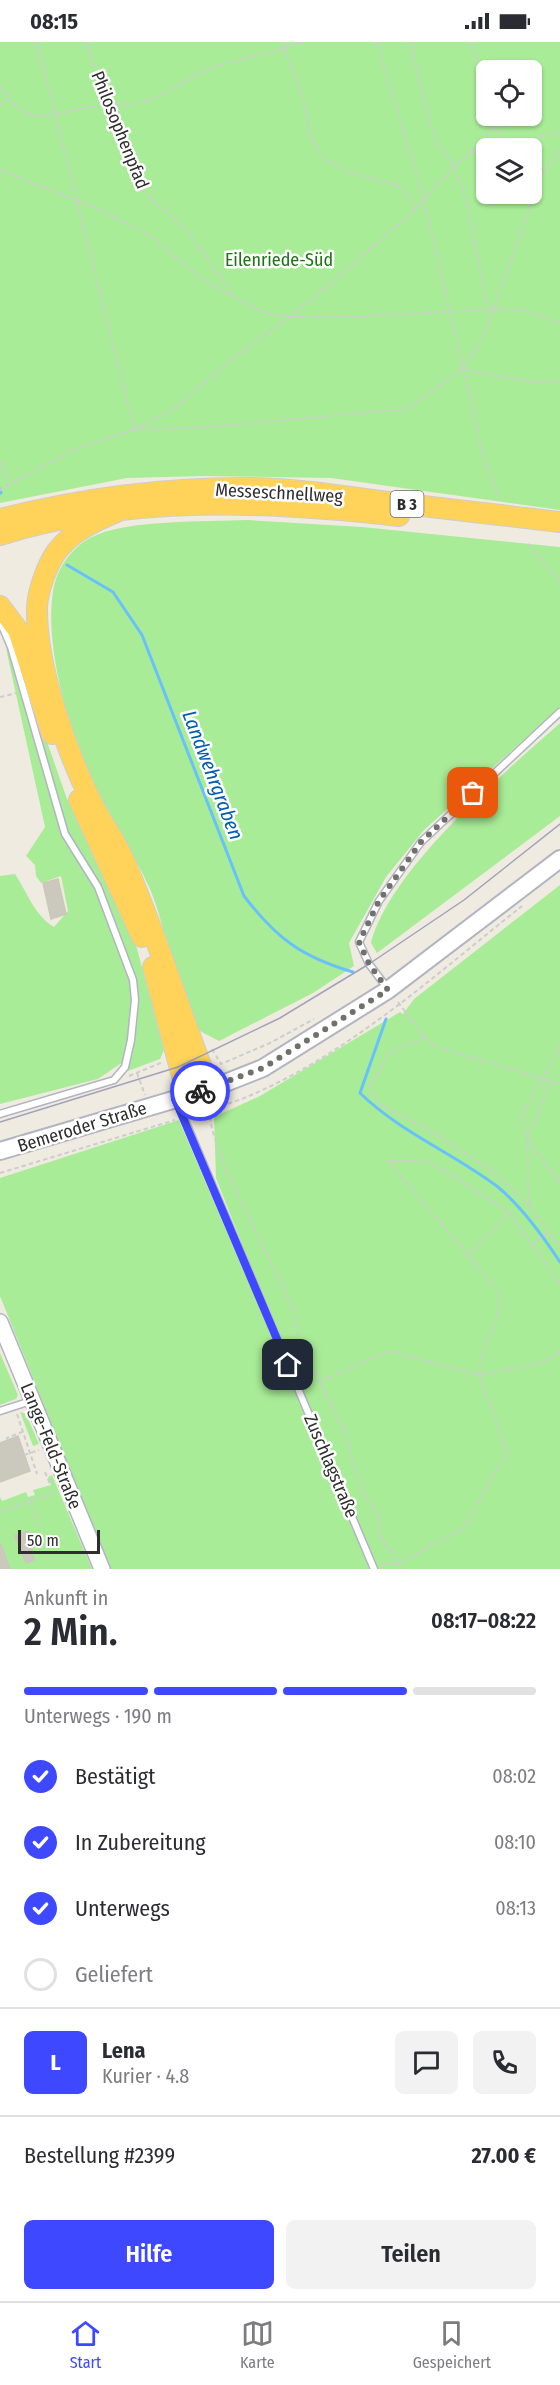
<!DOCTYPE html>
<html lang="de">
<meta charset="utf-8">
<style>
:root{--surface:#fff;--page:#f2f2f3;--text:#2b2b33;--muted:#7c7c81;--line:#e1e1e2;--accent:#3e48ff}
body{margin:0;font-family:"Fira Sans Condensed",sans-serif;background:var(--page);color:var(--text);height:100vh;display:flex;flex-direction:column;font-size:22px;white-space:nowrap}
*{box-sizing:border-box;margin:0}
p{font-size:20px;color:var(--muted)}
.icon{flex:none;width:33px;height:33px;fill:none;stroke:currentColor;stroke-width:2;stroke-linecap:round;stroke-linejoin:round}
.map{position:relative;height:1527px;overflow:hidden}
.panel{display:flex;flex-direction:column;background:var(--surface);flex:1}
.panel>*{flex:none}
.buttons{position:absolute;left:476px;top:18px;display:grid;gap:12px}
.buttons a{display:grid;place-items:center;width:66px;height:66px;border-radius:9px;background:var(--surface);box-shadow:0 2px 4px #0004;font-size:30px}
.scale{position:absolute;left:18px;bottom:15px;width:82px;box-sizing:border-box;padding-left:6px;border:3px solid #2e2e2e;border-top:0;font-size:16px;line-height:21px;white-space:nowrap;color:#2e2e2e;-webkit-text-stroke:4px #fff;paint-order:stroke}
.pin{position:absolute;display:grid;place-items:center;width:51px;height:51px;color:#fff;margin:-26px;border-radius:12px;box-shadow:0 3px 9px #0006}
.courier{position:absolute;display:grid;place-items:center;width:60px;height:60px;margin:-30px;border:4px solid #3e48ff;border-radius:50%;background:#fff;color:#222;box-shadow:0 2px 8px #0007}
.summary em{font-style:normal;font-weight:600}
.summary div{display:flex;flex-direction:column-reverse}
.summary{display:flex;align-items:center;justify-content:space-between;height:102px;padding:0 24px}
h1{font-size:39px;font-weight:600;line-height:45px}
.bar{display:grid;grid-template-columns:repeat(4,1fr);gap:9px 6px;align-content:center;height:72px;padding:0 24px}
.bar i{height:8px;border-radius:4px;background:var(--line)}
.bar .current{background:var(--accent)}
.bar p{grid-column:span 4}
.line{display:flex;align-items:center;gap:15px;padding:0 24px;border-top:2px solid var(--line)}
.line div{flex:1}
.round{display:grid;place-items:center;flex:none;width:63px;height:63px;border-radius:9px;background:var(--page)}
ol{padding:0 24px;list-style:none}
li{display:flex;align-items:center;gap:18px;height:66px}
li p{margin-inline-start:auto}
li .icon{padding:6px;border-radius:50%;background:var(--accent);color:#fff;stroke-width:4}
li:last-child{color:var(--muted)}
li i{width:33px;height:33px;border:3px solid var(--line);border-radius:50%}
.cta{display:flex;gap:12px;margin-top:auto;padding:12px 24px}
.cta a{flex:1;height:69px;border-radius:9px;background:var(--accent);color:#fff;font-size:24px;font-weight:600;line-height:69px;text-align:center}
.cta a+a{background:var(--page);color:var(--text)}
.status{display:flex;justify-content:space-between;align-items:center;height:42px;padding:0 30px;background:var(--surface);direction:ltr}
.status svg{height:16px;fill:currentColor}
.menu{display:flex;justify-content:space-around;align-items:center;height:84px;border-top:2px solid var(--line);background:var(--surface);font-size:16px;color:var(--muted)}
.menu a{display:grid;justify-items:center;gap:3px}
.menu .current{color:var(--accent)}
.map>svg:first-child{display:block}
.green{fill:#a9ec97;fill-rule:evenodd}
.lines{fill:none;stroke-linecap:round;stroke-linejoin:round}
.stream{stroke:#69c1fb;stroke-width:3}
.building{fill:#cbc9be;stroke:#ccc8b8;stroke-width:1.5}
.service-casing{stroke:#b3b4c2;stroke-width:9}
.tertiary-casing{stroke:#b3b4c2;stroke-width:18}
.secondary-casing{stroke:#b3b4c2;stroke-width:20}
.trunk-casing{stroke:#cdcdcd;stroke-width:22}
.path{stroke:#cdcdcd;stroke-width:2;stroke-dasharray:4.5 3;stroke-linecap:butt}
.service{stroke:#fff;stroke-width:6}
.tertiary{stroke:#fff;stroke-width:15}
.secondary{stroke:#fff;stroke-width:16}
.trunk{stroke:#ffd359;stroke-width:20}
.tram{stroke:#a1a1ba;stroke-width:1.5}
.done{stroke:#72706c;stroke-width:6;stroke-dasharray:0 10.8}
.route{stroke:#3e48ff;stroke-width:8}
.labels{text-anchor:middle;stroke-width:5;stroke-linejoin:round;paint-order:stroke}
.shield{fill:#fff;stroke:#6d6d6d;stroke-width:1.5}
.shield-label{font-size:16px;font-weight:bold;fill:#2e2e2e}
.street-label{font-size:18px;fill:#2e2e2e;stroke:#fff}
.park-label{font-size:18px;fill:#1b7513;stroke:#fff}
.water-label{font-size:20px;font-style:italic;fill:#005cb0;stroke:#fff}
</style>
<div class="status"><b>08:15</b><svg viewBox="0 0 49 12"><path d="M0 12V9h3v3zM5 12V6h3v6zM10 12V3h3v9zM15 12V0h3v12zM26 1h20v11H26zM47 4h2v5h-2z"/></svg></div>
<div class="map">
<svg width="560" height="1527" viewBox="0 0 560 1527">
<rect width="100%" height="100%" fill="#f0ebe0"/>
<!-- green -->
<path class="green" d="M0,0H560V468L331,436L205,434L127,436L0,461ZM486,28H531V74H486ZM486,106H531V152H486Z
M247,478L362,485L560,505V665L424,788L386,835L349,901L354,924L313,951L219,999L198,988C191,968 182,949 175,929C166,902 161,873 150,847C134,811 111,778 94,743C70,693 44,605 53,550C56,528 70,507 90,496C125,477 206,480 247,478Z
M5,589L9,591L67,757L102,822L131,884L164,1008L160,1017L128,1029L123,1020L98,1037L0,1062V834L15,832C27,850 35,874 54,885L68,869L61,834L41,841L36,834L35,823L26,814L45,785L7,611Z
M560,681V774L377,911L371,901C390,827 503,732 560,681Z
M560,843V1527H110L0,1254V1136L179,1078L356,1492L216,1136L214,1075L260,1054L400,970L403,972L414,957Z
M0,1311L18,1353L16,1357L0,1363Z
M20,1370L26,1372L39,1402L33,1404Z
M52,1433L92,1527H0V1455L2,1459L26,1450L28,1455L35,1453L33,1448L51,1443L48,1435Z"/>
<g class="lines">
<!-- stream -->
<path class="stream" d="M0,447L1,451
M67,523L113,550L142,593L244,854C277,897 302,915 353,930
M386,977L360,1051C400,1090 453,1111 498,1145C522,1165 543,1194 560,1220"/>
</g>
<!-- building -->
<path class="building" d="M58,837L66,872L51,877L43,841Z
M18,1394L30,1429L0,1440V1401Z
M28,1489L34,1518L26,1521L15,1494Z
M0,1502H1L10,1527H0Z"/>
<g class="lines">
<defs>
<path id="service" d="M0,579L11,605L65,792L98,845L133,938L135,958L131,998L125,1025L114,1038L0,1072
M388,947L369,922L359,900L379,859L421,800L560,670
M176,1057L374,1527
M0,1369L31,1359"/>
<path id="tertiary" d="M0,1280L102,1527"/>
<path id="secondary" d="M0,1109L210,1047L263,1026L388,948L560,817"/>
<path id="trunk" d="M121,468C98,478 73,488 57,509C47,523 38,548 37,565C36,624 66,708 92,761C103,783 118,802 127,825C158,897 181,973 210,1047
M0,477C83,456 167,445 252,446C298,447 343,454 388,460C445,467 503,473 560,480
M0,493C130,453 266,459 399,474
M0,564L18,588L52,692
M79,758L142,895
M153,925L187,1053"/>
</defs>
<!-- service casing -->
<use href="#service" class="service-casing"/>
<!-- tertiary casing -->
<use href="#tertiary" class="tertiary-casing"/>
<!-- secondary casing -->
<use href="#secondary" class="secondary-casing"/>
<!-- trunk casing -->
<use href="#trunk" class="trunk-casing"/>
<!-- path -->
<path class="path" d="M37,0L134,387L193,386L408,367L462,327L483,296L540,136L560,107
M86,0L140,146L188,190L232,252
M282,0L305,63L310,95L324,116L348,130L399,144L417,166
M377,0L424,158L485,420L500,457
M410,0L431,85L441,106L454,123L466,157L488,267
M471,0L486,49
M0,44C28,92 54,68 96,64C119,61 131,66 154,56C173,49 188,35 207,28C238,16 272,11 303,0
M0,63L7,57
M493,74L504,102
M488,106L560,91
M470,110L496,84
M0,128L96,166L128,182L152,196L204,238L258,268L275,274H366L495,267L524,268L560,281
M462,327L532,340L560,339
M0,419L9,443
M0,448L71,409L134,387L169,370L244,308L313,257L417,166L454,123L468,112L486,107
M528,502L560,540
M0,655L17,651
M398,960L429,1001L437,1005L560,1042
M425,995L390,1010L369,1045L380,1062L444,1097L498,1134L529,1163L560,1205
M560,1002L544,1036L521,1072L527,1097L560,1141
M212,1007L221,1022L270,1001L314,977
M137,1031L145,1053
M129,1034L163,1020
M209,1067L212,1087L223,1121L293,1266L298,1299L344,1387L362,1450L377,1471L381,1495L402,1527
M192,1073C210,1066 231,1062 249,1054C350,1011 436,932 522,864
M389,1119H426L454,1134L510,1171L560,1242
M0,1131L175,1078
M529,1163L527,1097L551,1039
M532,1203L549,1190
M468,1213L510,1171
M321,1339L389,1309L479,1333L540,1321L560,1310
M17,1372L37,1432
M8,1398L7,1396L22,1390
M24,1413L39,1408
M45,1430L50,1442
M30,1459L39,1483
M0,1470L57,1449
M381,1522L399,1521L463,1487L507,1409L479,1333L482,1311L498,1273L499,1250L388,1119"/>
<!-- service -->
<use href="#service" class="service"/>
<!-- tertiary -->
<use href="#tertiary" class="tertiary"/>
<!-- secondary -->
<use href="#secondary" class="secondary"/>
<!-- trunk -->
<use href="#trunk" class="trunk"/>
<!-- tram -->
<path class="tram" d="M0,1080L178,1025L280,976L369,922L464,858L560,782"/>
</g>
<g class="lines">
<!-- done -->
<path class="done" d="M200,1049L263,1026L388,948L369,922L359,900L379,859L421,800L473,751"/>
<!-- route -->
<path class="route" d="M200,1049L175,1057L288,1323"/>
</g>
<g class="labels">
<!-- shield labels -->
<rect class="shield" x="390.5" y="449" width="33" height="26" rx="4.5"/>
<g class="shield-label">
<text x="407" y="468">B 3</text>
</g>
<!-- street labels -->
<g class="street-label">
<text transform="translate(120 88) rotate(68)" y="6">Philosophenpfad</text>
<text transform="translate(279 451) rotate(3)" y="6">Messeschnellweg</text>
<text transform="translate(82 1085) rotate(-17)" y="6">Bemeroder Straße</text>
<text transform="translate(51 1404) rotate(68)" y="6">Lange-Feld-Straße</text>
<text transform="translate(331 1424) rotate(67)" y="6">Zuschlagstraße</text>
</g>
<!-- park labels -->
<g class="park-label">
<text x="279" y="224">Eilenriede-Süd</text>
</g>
<!-- water labels -->
<g class="water-label">
<text transform="translate(213 733) rotate(69)" y="7">Landwehrgraben</text>
</g>
</g>
</svg>
<div class="buttons">
<a><svg class="icon" aria-label="locate" viewBox="0 0 24 24"><circle cx="12" cy="12" r="6"/><path d="M12 2v4M12 18v4M2 12h4M18 12h4"/></svg></a>
<a><svg class="icon" aria-label="layers" viewBox="0 0 24 24"><path d="M12 4l9 5-9 5-9-5zM3 14l9 5 9-5"/></svg></a>
</div>
<div class="scale">50 m</div>
<div class="pin" style="left:473px;top:751px;background:#ea580c"><svg class="icon" aria-label="bag" viewBox="0 0 24 24"><path d="M5 8h14l-1 12H6zM9 8a3 3 0 0 1 6 0"/></svg></div>
<div class="pin" style="left:288px;top:1323px;background:#1f2937"><svg class="icon" aria-label="home" viewBox="0 0 24 24"><path d="M3 11l9-7 9 7M6 9v11h12V9"/></svg></div>
<div class="courier" style="left:200px;top:1049px"><svg class="icon" aria-label="bike" viewBox="0 0 24 24"><circle cx="6" cy="16" r="4"/><circle cx="18" cy="16" r="4"/><path d="M6 16l4-8h5l3 8M10 8l3 8H6M13 5h3"/></svg></div>
</div>
<section class="panel">
<div class="summary"><div><h1>2 Min.</h1><p>Ankunft in</p></div><em>08:17–08:22</em></div>
<div class="bar"><i class="current"></i><i class="current"></i><i class="current"></i><i></i><p>Unterwegs · 190 m</p></div>
<ol>
<li><svg class="icon" aria-label="check" viewBox="0 0 24 24"><path d="M5 12l5 5 9-10"/></svg>Bestätigt<p>08:02</p></li>
<li><svg class="icon" aria-label="check" viewBox="0 0 24 24"><path d="M5 12l5 5 9-10"/></svg>In Zubereitung<p>08:10</p></li>
<li><svg class="icon" aria-label="check" viewBox="0 0 24 24"><path d="M5 12l5 5 9-10"/></svg>Unterwegs<p>08:13</p></li>
<li><i></i>Geliefert</li>
</ol>
<div class="line" style="height:108px"><b class="round" style="background:var(--accent);color:#fff">L</b><div><b>Lena</b><p>Kurier · 4.8</p></div><a class="round"><svg class="icon" aria-label="chat" viewBox="0 0 24 24"><path d="M4 5h16v11H9l-5 4z"/></svg></a><a class="round"><svg class="icon" aria-label="phone" viewBox="0 0 24 24"><path d="M5 4h4l2 5-3 2q2 4 5 5l2-3 5 2v4C11 20 4 13 5 4z"/></svg></a></div>
<div class="line" style="height:78px"><div>Bestellung #2399</div><b>27.00 €</b></div>
<div class="cta"><a>Hilfe</a><a>Teilen</a></div>
</section>
<nav class="menu">
<a class="current"><svg class="icon" aria-label="home" viewBox="0 0 24 24"><path d="M3 11l9-7 9 7M6 9v11h12V9"/></svg>Start</a>
<a><svg class="icon" aria-label="map" viewBox="0 0 24 24"><path d="M3 6l6-2 6 2 6-2v14l-6 2-6-2-6 2zM9 4v14M15 6v14"/></svg>Karte</a>
<a><svg class="icon" aria-label="saved" viewBox="0 0 24 24"><path d="M7 4h10v16l-5-4-5 4z"/></svg>Gespeichert</a>
</nav>
